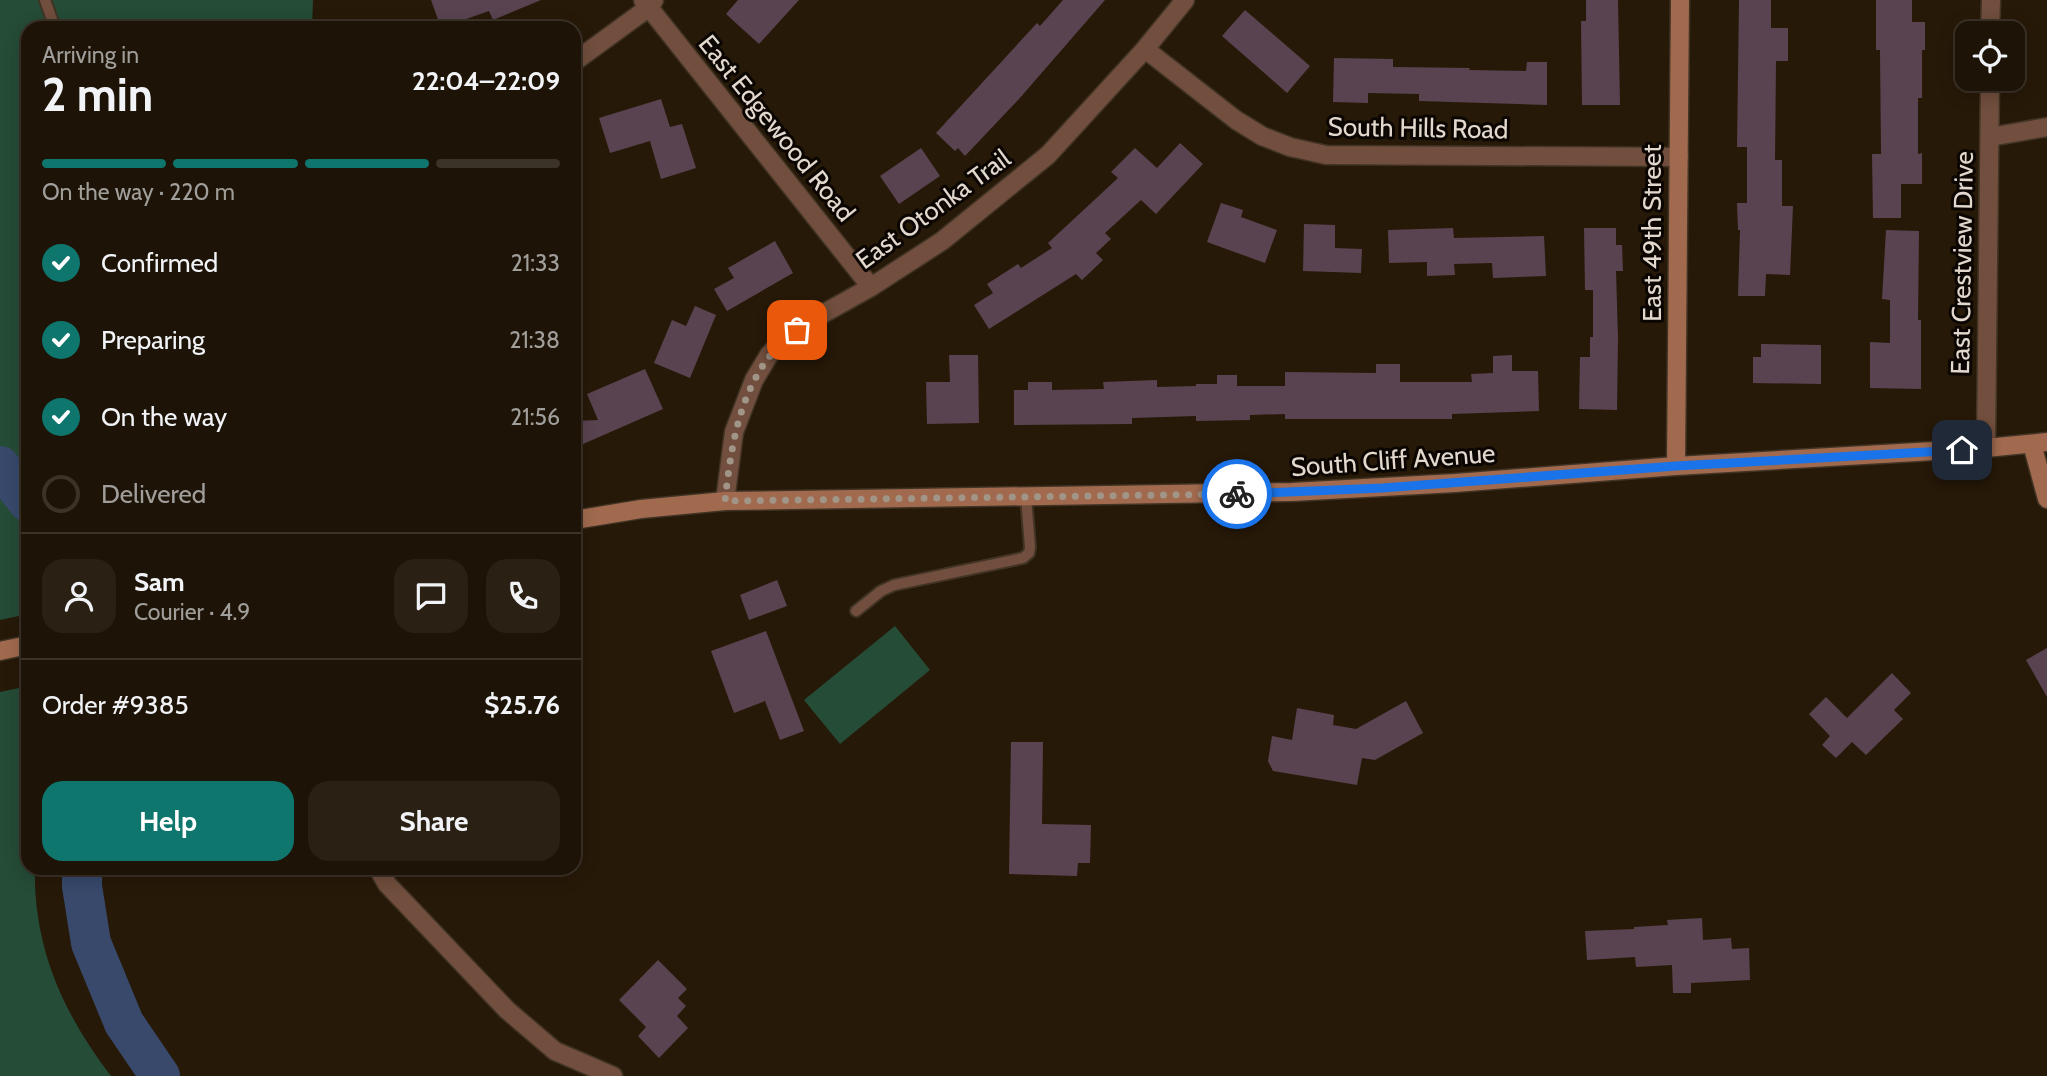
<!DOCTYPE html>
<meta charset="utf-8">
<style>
:root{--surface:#1d1306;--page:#2a2014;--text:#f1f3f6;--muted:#a09e9b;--line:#3b3228;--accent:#0f766e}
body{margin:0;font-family:Cabin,sans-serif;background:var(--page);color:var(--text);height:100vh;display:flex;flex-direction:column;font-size:26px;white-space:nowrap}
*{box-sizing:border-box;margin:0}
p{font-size:23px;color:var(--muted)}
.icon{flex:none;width:38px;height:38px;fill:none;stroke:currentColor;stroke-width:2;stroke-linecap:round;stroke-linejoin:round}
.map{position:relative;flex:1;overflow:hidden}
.panel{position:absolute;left:21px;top:21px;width:560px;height:854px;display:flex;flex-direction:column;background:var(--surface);border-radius:21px;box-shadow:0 4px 18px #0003,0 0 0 2px var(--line)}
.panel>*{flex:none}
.controls{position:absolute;left:1955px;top:21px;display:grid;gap:14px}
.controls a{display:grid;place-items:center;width:70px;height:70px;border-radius:14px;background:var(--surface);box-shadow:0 4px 18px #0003,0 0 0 2px var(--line);font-size:35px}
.pin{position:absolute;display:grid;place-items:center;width:60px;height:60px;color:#fff;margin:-30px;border-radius:14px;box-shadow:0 4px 10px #0006}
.courier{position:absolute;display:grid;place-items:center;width:70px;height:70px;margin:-35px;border:5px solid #1a73e8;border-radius:50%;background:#fff;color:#222;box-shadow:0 2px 9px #0007}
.headline em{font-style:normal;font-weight:700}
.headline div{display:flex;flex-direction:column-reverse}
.headline{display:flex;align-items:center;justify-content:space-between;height:119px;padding:0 21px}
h1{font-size:46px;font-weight:700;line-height:52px}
.bar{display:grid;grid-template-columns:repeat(4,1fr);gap:10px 7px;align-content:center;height:84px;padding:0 21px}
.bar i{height:9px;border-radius:5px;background:var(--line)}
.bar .selected{background:var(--accent)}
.bar p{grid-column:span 4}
.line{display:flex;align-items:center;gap:18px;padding:0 21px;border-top:2px solid var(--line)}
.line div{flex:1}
.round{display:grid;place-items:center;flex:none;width:74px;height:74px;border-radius:21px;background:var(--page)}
ol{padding:0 21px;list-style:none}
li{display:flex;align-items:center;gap:21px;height:77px}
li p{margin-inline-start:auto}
li .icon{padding:7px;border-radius:50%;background:var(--accent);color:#fff;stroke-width:4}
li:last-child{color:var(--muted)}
li i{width:38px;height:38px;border:4px solid var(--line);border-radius:50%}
.action{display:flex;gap:14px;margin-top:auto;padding:14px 21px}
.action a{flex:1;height:80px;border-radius:21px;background:var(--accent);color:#fff;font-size:28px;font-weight:700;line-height:80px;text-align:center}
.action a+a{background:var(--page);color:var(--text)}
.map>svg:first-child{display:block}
.green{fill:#254c37}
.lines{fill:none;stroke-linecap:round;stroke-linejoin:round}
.river{stroke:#38496b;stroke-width:40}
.building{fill:#594350}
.lane-casing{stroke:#413424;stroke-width:14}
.street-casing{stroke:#413424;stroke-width:21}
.secondary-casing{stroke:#413424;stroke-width:21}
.lane{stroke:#714e3d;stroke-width:10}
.street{stroke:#714e3d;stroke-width:18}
.secondary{stroke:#a16a4e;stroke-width:18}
.done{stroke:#a19588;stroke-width:7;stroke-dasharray:0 12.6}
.route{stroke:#1a73e8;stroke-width:9}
.labels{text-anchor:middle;stroke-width:6;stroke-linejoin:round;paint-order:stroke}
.street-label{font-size:26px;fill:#e2d8cd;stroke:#0b0602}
</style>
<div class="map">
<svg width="2047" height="1076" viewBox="0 0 2047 1076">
<rect width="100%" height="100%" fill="#271908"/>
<!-- green -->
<path class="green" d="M0,0H313L312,28H28V614L0,620Z
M895,626L930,670L840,744L804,700Z
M28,686V868H35C33,947 64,1015 111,1076H0V692Z"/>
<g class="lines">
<!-- river -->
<path class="river" d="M0,466L28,502
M82,868V886L91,943L124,1023L160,1076"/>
</g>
<!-- building -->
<path class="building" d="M431,0H541L493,20L489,11L441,28Z
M738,0H799L759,44L726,14Z
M1063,0H1105L1019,99L965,156L958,148L955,151L936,133L1037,23L1040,26Z
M1586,0H1618L1620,105H1582L1581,21H1586Z
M1739,0H1771V28H1788V61H1776L1775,160H1782V206H1793L1790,275L1766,274L1765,296H1738L1740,230H1738L1737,203H1747V147H1737Z
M1876,0H1912V22H1925V50H1922V98H1918V154L1922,153V184H1901V218H1873L1872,154H1881L1880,50H1876Z
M1245,10L1310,66L1287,93L1222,36Z
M1334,58L1393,59V67L1470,68L1469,70L1526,71L1527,62H1547V105L1419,101V94L1368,93V103L1333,102Z
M661,99L670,127L682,124L696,168L661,179L650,141L610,153L599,118Z
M1180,143L1203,164L1156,214L1141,200L1105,233L1111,239L1096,253L1103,260L1082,280L1076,274L989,329L974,305L993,293L987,284L1018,264L1021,268L1052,248L1048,243L1118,178L1111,172L1135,148L1157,168Z
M921,148L940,176L899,204L880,176Z
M1221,203L1243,210L1241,217L1277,230L1265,263L1207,242Z
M1304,224L1335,225V248L1362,249L1361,273L1303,271Z
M1453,228L1454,238L1544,236L1546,276L1493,278L1492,263L1454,264L1455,275L1427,276V262L1389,263L1388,230Z
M1584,228H1616V245H1622L1623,271H1616L1618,338L1617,410L1579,409L1580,357H1590V337H1593V290H1585Z
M1886,230L1919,231L1918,320H1921V389L1870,388V342L1890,343V300L1882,299Z
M775,241L793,273L727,311L714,289L734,278L728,268Z
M695,306L716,315L690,378L654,363L672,320L686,326Z
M1761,344L1821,345V384L1753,383V357H1761Z
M949,355H978L979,423L927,424L926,382H950Z
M1512,355V371H1538L1539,411L1452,414V419H1285V414L1250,415V420L1196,421V416L1132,418V424L1014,425V390H1028V382H1052V390L1104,389L1103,382L1157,380V387L1196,386V384H1217V375H1237V386H1285V372L1376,373V364H1400V382H1472L1471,374L1493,373V356Z
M645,369L663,409L574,448V421L598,420L587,394Z
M777,580L787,606L749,620L740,595Z
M766,631L804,731L780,740L765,701L734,713L711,651Z
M2047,648V697L2026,660Z
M1892,673L1911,693L1894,710L1903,719L1866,755L1852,742L1836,758L1822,745L1830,736L1809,714L1826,697L1847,718Z
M1406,701L1423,733L1375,760L1362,758L1357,785L1273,771L1268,761L1272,736L1292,740L1297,708L1334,715L1333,725L1356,729Z
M1011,742H1043L1042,824L1091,825L1090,863H1078L1077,876L1009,874Z
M1702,918L1703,940L1731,938L1732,949L1749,948L1750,980L1691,983V993H1673L1672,965L1636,967L1635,957L1587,960L1585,931L1634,929V927L1668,925L1667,920Z
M658,960L687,989L678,998L686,1006L677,1016L688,1028L659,1058L638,1036L646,1027L619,1000Z"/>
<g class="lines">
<defs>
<path id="lane" d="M45,0L55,28
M856,611L881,591L894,585L1023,558L1029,553L1030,547L1026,497"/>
<path id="street" d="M643,0L871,287
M1990,33L1991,0
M1145,49L1236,120L1262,136L1290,147L1326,155L1679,157
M574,62L648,8L654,0
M1990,137L2047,127
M1986,448L1990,79
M725,501L734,432L754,380L769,355L784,339L810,321L871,287L942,241L1048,155L1145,49L1185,0
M378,868L387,884L507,1010L555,1051L613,1076"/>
<path id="secondary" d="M2032,444L2047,499
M1676,466L1680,0
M574,520L641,509L725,501L1292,492L1455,483L1676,466L1986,448L2047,442
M0,651L28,645"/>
</defs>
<!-- lane casing -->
<use href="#lane" class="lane-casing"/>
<!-- street casing -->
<use href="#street" class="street-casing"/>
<!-- secondary casing -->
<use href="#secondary" class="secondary-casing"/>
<!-- lane -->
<use href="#lane" class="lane"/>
<!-- street -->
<use href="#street" class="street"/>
<!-- secondary -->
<use href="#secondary" class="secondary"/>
</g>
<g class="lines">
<!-- done -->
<path class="done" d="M797,330C742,370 732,438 725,501L1237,494"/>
<!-- route -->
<path class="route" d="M1237,494L1382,488L1676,466L1962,450"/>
</g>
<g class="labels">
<!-- street labels -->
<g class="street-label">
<text transform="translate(777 128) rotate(51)" y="9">East Edgewood Road</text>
<text transform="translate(1418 128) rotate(1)" y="9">South Hills Road</text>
<text transform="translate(933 209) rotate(-36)" y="9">East Otonka Trail</text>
<text transform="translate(1652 233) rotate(-90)" y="9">East 49th Street</text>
<text transform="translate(1962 263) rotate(-89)" y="9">East Crestview Drive</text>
<text transform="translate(1393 460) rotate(-4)" y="9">South Cliff Avenue</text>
</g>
</g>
</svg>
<div class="controls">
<a><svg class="icon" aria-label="locate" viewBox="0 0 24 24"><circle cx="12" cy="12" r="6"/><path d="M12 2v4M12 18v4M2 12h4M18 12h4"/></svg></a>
</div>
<div class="pin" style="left:797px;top:330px;background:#ea580c"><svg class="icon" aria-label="bag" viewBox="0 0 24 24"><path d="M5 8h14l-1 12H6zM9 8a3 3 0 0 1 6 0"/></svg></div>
<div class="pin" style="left:1962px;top:450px;background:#1f2937"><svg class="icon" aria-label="home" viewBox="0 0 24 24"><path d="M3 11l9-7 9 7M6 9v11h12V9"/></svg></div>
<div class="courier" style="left:1237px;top:494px"><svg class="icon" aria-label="bike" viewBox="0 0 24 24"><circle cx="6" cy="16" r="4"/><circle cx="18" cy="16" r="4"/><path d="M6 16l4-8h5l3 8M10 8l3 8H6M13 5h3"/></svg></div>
<section class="panel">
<div class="headline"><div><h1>2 min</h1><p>Arriving in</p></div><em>22:04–22:09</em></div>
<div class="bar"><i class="selected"></i><i class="selected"></i><i class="selected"></i><i></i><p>On the way · 220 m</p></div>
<ol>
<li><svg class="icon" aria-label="check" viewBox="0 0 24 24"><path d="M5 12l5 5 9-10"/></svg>Confirmed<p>21:33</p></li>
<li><svg class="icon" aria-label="check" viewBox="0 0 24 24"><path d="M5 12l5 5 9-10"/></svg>Preparing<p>21:38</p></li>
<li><svg class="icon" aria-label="check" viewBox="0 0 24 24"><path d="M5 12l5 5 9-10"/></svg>On the way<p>21:56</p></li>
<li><i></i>Delivered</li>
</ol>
<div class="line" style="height:126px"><a class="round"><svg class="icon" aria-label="person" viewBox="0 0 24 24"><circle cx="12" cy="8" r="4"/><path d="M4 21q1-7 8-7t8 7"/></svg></a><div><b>Sam</b><p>Courier · 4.9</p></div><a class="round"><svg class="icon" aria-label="chat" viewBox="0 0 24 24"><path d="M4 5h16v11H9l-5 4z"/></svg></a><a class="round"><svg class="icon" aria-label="phone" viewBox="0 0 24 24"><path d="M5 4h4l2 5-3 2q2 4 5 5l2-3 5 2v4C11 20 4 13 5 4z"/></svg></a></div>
<div class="line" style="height:91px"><div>Order #9385</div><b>$25.76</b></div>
<div class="action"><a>Help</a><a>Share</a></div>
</section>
</div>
